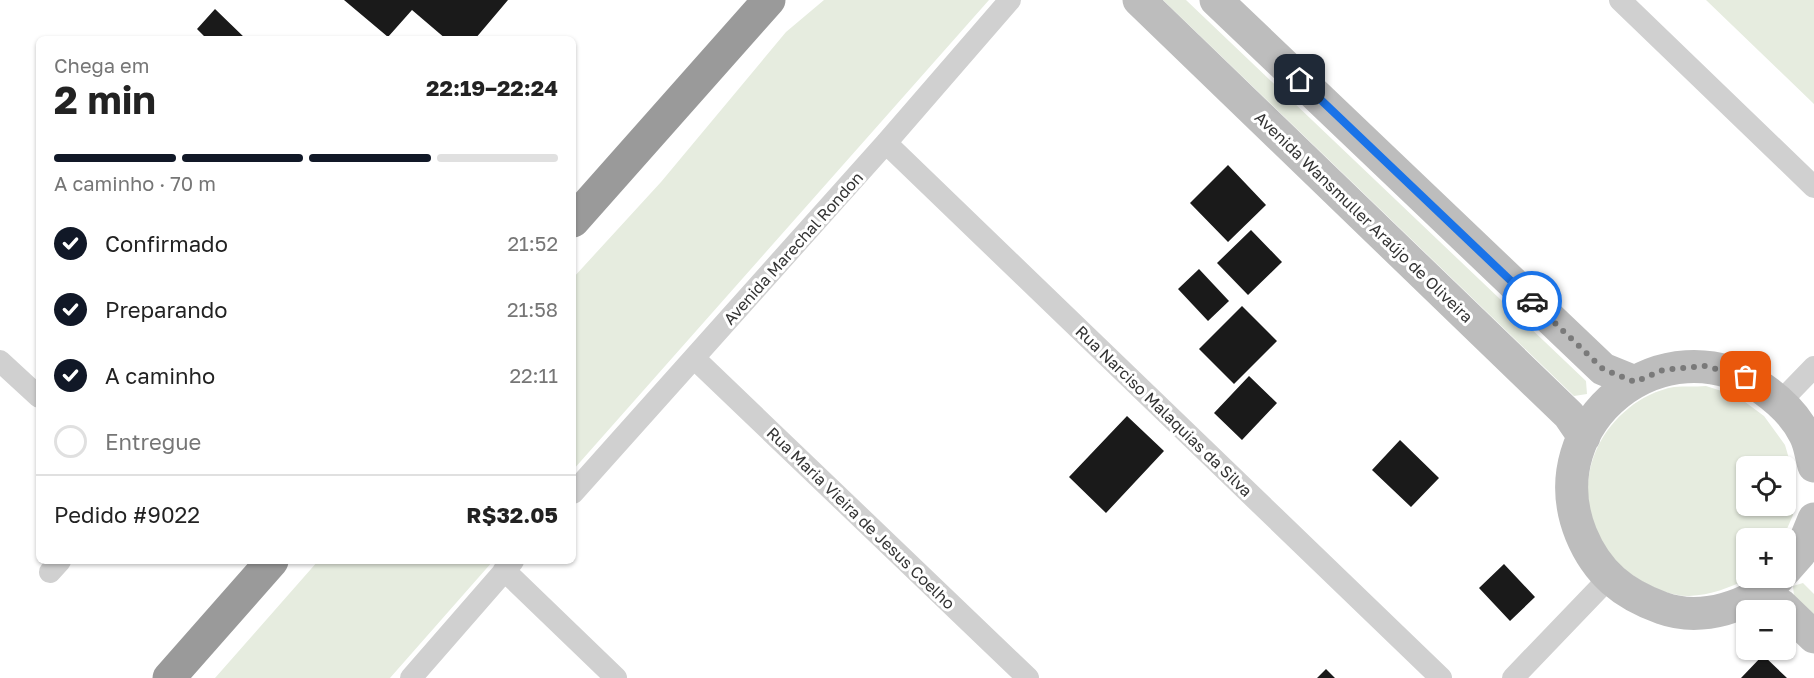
<!DOCTYPE html>
<html lang="pt">
<meta charset="utf-8">
<style>
:root{--surface:#fff;--page:#f6f6f6;--text:#222;--muted:#767676;--line:#e0e0e0;--accent:#111827}
body{margin:0;font-family:"Golos Text",sans-serif;background:var(--page);color:var(--text);height:100vh;display:flex;flex-direction:column;font-size:22px;white-space:nowrap}
*{box-sizing:border-box;margin:0}
p{font-size:20px;color:var(--muted)}
.icon{flex:none;width:33px;height:33px;fill:none;stroke:currentColor;stroke-width:2;stroke-linecap:round;stroke-linejoin:round}
.map{position:relative;flex:1;overflow:hidden}
.panel{position:absolute;left:36px;top:36px;width:540px;height:528px;display:flex;flex-direction:column;background:var(--surface);border-radius:9px;box-shadow:0 2px 4px #0004}
.panel>*{flex:none}
.fabs{position:absolute;left:1736px;top:456px;display:grid;gap:12px}
.fabs a{display:grid;place-items:center;width:60px;height:60px;border-radius:9px;background:var(--surface);box-shadow:0 2px 4px #0004;font-size:30px}
.pin{position:absolute;display:grid;place-items:center;width:51px;height:51px;color:#fff;margin:-26px;border-radius:12px;box-shadow:0 3px 9px #0006}
.courier{position:absolute;display:grid;place-items:center;width:60px;height:60px;margin:-30px;border:4px solid #1a73e8;border-radius:50%;background:#fff;color:#222;box-shadow:0 2px 8px #0007}
.head em{font-style:normal;font-weight:700}
.head div{display:flex;flex-direction:column-reverse}
.head{display:flex;align-items:center;justify-content:space-between;height:102px;padding:0 18px}
h1{font-size:39px;font-weight:700;line-height:45px}
.bar{display:grid;grid-template-columns:repeat(4,1fr);gap:9px 6px;align-content:center;height:72px;padding:0 18px}
.bar i{height:8px;border-radius:4px;background:var(--line)}
.bar .selected{background:var(--accent)}
.bar p{grid-column:span 4}
.line{display:flex;align-items:center;gap:15px;padding:0 18px;border-top:2px solid var(--line)}
.line div{flex:1}
ol{padding:0 18px;list-style:none}
li{display:flex;align-items:center;gap:18px;height:66px}
li p{margin-inline-start:auto}
li .icon{padding:6px;border-radius:50%;background:var(--accent);color:#fff;stroke-width:4}
li:last-child{color:var(--muted)}
li i{width:33px;height:33px;border:3px solid var(--line);border-radius:50%}
.map>svg:first-child{display:block}
.green{fill:#e6ecdf;fill-rule:evenodd}
.building{fill:#1a1a1a}
.lines{fill:none;stroke-linecap:round;stroke-linejoin:round}
.street{stroke:#d0d0d0;stroke-width:22}
.secondary{stroke:#bdbdbd;stroke-width:33}
.highway{stroke:#9a9a9a;stroke-width:33}
.done{stroke:#7a7a7a;stroke-width:6;stroke-dasharray:0 10.8}
.route{stroke:#1a73e8;stroke-width:8}
.labels{text-anchor:middle;stroke-width:6;stroke-linejoin:round;paint-order:stroke}
.street-label{font-size:16px;fill:#333;stroke:#fff}
</style>
<div class="map">
<svg width="1814" height="678" viewBox="0 0 1814 678">
<rect width="100%" height="100%" fill="#fff"/>
<!-- green -->
<path class="green" d="M824,0H989L573,470V278L661,182L786,32Z
M1163,0H1186L1586,381L1587,394L1574,396Z
M1706,0H1814V104Z
M1706,386L1737,396L1764,416L1785,445L1795,479L1793,515L1783,538H1746V578H1749C1729,588 1711,595 1689,596C1671,596 1652,588 1637,578C1575,539 1571,454 1629,408C1641,398 1657,390 1674,387C1684,386 1695,387 1706,386ZM1746,466H1785V506H1746Z
M318,561H493L390,678H215Z
M1803,583L1814,594V615L1794,596L1793,586Z"/>
<!-- building -->
<path class="building" d="M344,0H508L475,39H446L412,10L388,37Z
M215,9L246,39H207L197,29Z
M1228,165L1266,205L1228,242L1190,203Z
M1251,230L1282,262L1248,295L1217,263Z
M1199,269L1229,301L1208,321L1178,289Z
M1242,306L1277,341L1234,384L1199,349Z
M1249,376L1277,403L1242,440L1214,413Z
M1127,416L1164,451L1106,513L1069,477Z
M1400,440L1439,478L1411,507L1372,470Z
M1504,564L1535,597L1510,621L1479,588Z
M1763,655L1787,678H1741Z
M1326,669L1335,678H1317Z"/>
<g class="lines">
<!-- street -->
<path class="street" d="M1620,0L1814,187
M886,143L1441,678
M694,358L1028,678
M0,361L39,397
M1781,401L1814,367
M573,493L886,143L1010,0
M504,570L616,678
M50,572L60,561
M411,678L513,561
M1513,678L1609,578"/>
<!-- secondary -->
<path class="secondary" d="M1139,0L1569,415L1584,437
M1216,0L1603,369L1635,382
M1785,570L1800,553L1814,519
M1778,578C1751,607 1701,622 1662,608C1623,594 1597,573 1581,534C1536,422 1664,320 1763,389C1780,401 1796,416 1805,435C1810,444 1811,456 1814,466
M1759,594L1782,606L1814,637"/>
<!-- highway -->
<path class="highway" d="M573,221L769,0
M169,678L272,561"/>
</g>
<g class="lines">
<!-- done -->
<path class="done" d="M1532,301L1603,369L1635,382L1663,370L1705,366L1746,377"/>
<!-- route -->
<path class="route" d="M1300,80L1532,301"/>
</g>
<g class="labels">
<!-- street labels -->
<g class="street-label">
<text transform="translate(1364 217) rotate(44)" y="6">Avenida Wansmuller Araújo de Oliveira</text>
<text transform="translate(793 248) rotate(-48)" y="6">Avenida Marechal Rondon</text>
<text transform="translate(1164 411) rotate(44)" y="6">Rua Narciso Malaquias da Silva</text>
<text transform="translate(861 518) rotate(44)" y="6">Rua Maria Vieira de Jesus Coelho</text>
</g>
</g>
</svg>
<div class="fabs">
<a><svg class="icon" aria-label="locate" viewBox="0 0 24 24"><circle cx="12" cy="12" r="6"/><path d="M12 2v4M12 18v4M2 12h4M18 12h4"/></svg></a>
<a>+</a>
<a>−</a>
</div>
<div class="pin" style="left:1746px;top:377px;background:#ea580c"><svg class="icon" aria-label="bag" viewBox="0 0 24 24"><path d="M5 8h14l-1 12H6zM9 8a3 3 0 0 1 6 0"/></svg></div>
<div class="pin" style="left:1300px;top:80px;background:#1f2937"><svg class="icon" aria-label="home" viewBox="0 0 24 24"><path d="M3 11l9-7 9 7M6 9v11h12V9"/></svg></div>
<div class="courier" style="left:1532px;top:301px"><svg class="icon" aria-label="car" viewBox="0 0 24 24"><path d="M5 17H2v-5l4-1 3-4h7l3 4 3 1v5h-3M9 17h6M6 11h13"/><circle cx="7" cy="17" r="2"/><circle cx="17" cy="17" r="2"/></svg></div>
<section class="panel">
<div class="head"><div><h1>2 min</h1><p>Chega em</p></div><em>22:19–22:24</em></div>
<div class="bar"><i class="selected"></i><i class="selected"></i><i class="selected"></i><i></i><p>A caminho · 70 m</p></div>
<ol>
<li><svg class="icon" aria-label="check" viewBox="0 0 24 24"><path d="M5 12l5 5 9-10"/></svg>Confirmado<p>21:52</p></li>
<li><svg class="icon" aria-label="check" viewBox="0 0 24 24"><path d="M5 12l5 5 9-10"/></svg>Preparando<p>21:58</p></li>
<li><svg class="icon" aria-label="check" viewBox="0 0 24 24"><path d="M5 12l5 5 9-10"/></svg>A caminho<p>22:11</p></li>
<li><i></i>Entregue</li>
</ol>
<div class="line" style="height:78px"><div>Pedido #9022</div><b>R$32.05</b></div>
</section>
</div>
